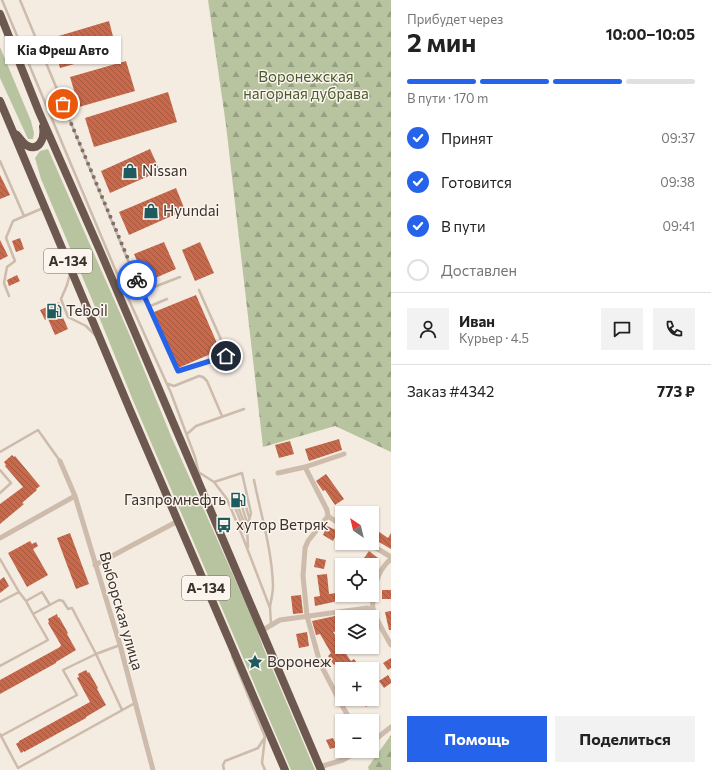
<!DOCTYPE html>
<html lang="ru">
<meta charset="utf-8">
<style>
:root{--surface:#fff;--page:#f2f2f2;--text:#222;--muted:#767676;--line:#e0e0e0;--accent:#2563eb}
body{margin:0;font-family:Commissioner,sans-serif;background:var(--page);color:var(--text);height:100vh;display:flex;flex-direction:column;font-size:15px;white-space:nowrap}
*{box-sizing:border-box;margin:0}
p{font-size:13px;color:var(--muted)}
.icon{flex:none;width:22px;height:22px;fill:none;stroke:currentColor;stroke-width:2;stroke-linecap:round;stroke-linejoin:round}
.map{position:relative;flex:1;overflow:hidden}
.side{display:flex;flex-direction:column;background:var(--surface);width:320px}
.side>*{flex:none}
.needle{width:26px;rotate:325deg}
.fabs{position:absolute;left:335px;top:506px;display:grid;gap:8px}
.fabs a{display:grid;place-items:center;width:44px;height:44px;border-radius:0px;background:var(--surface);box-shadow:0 1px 3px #0004;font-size:20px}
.pin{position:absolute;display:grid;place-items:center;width:34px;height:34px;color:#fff;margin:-17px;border:2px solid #fff;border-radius:50%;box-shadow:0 1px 4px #0007}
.courier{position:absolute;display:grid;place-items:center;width:40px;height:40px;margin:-20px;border:3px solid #2563eb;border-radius:50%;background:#fff;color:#222;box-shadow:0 1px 5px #0007}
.bubble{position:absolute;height:28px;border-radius:0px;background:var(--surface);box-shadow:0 1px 3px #0004;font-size:13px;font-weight:700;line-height:28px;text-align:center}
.headline em{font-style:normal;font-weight:700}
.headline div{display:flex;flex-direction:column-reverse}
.headline{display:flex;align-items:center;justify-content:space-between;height:68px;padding:0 16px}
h1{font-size:26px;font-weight:700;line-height:30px}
.bar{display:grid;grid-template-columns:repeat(4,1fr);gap:6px 4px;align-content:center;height:48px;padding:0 16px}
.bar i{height:5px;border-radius:3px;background:var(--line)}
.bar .selected{background:var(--accent)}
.bar p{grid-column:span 4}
.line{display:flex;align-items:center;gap:10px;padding:0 16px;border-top:1px solid var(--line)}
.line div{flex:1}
.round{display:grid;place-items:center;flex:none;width:42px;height:42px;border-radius:0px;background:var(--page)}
ol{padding:0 16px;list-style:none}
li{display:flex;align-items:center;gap:12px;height:44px}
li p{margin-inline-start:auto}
li .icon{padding:4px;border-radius:50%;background:var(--accent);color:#fff;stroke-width:4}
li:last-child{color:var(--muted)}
li i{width:22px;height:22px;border:2px solid var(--line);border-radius:50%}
.button{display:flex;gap:8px;margin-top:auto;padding:8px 16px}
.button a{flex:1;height:46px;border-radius:0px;background:var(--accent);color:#fff;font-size:16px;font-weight:700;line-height:46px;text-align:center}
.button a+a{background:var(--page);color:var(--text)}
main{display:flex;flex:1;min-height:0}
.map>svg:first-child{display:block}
.grass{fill:#b8c4a0}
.forest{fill:url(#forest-firs)}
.building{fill:url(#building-back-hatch)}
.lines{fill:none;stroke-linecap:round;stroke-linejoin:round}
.service{stroke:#cdbbac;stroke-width:2.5}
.minor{stroke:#cdbbac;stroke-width:5}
.trunk{stroke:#6c584f;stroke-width:8}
.done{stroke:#7c716b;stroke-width:4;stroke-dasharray:0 7.2}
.route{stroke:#2563eb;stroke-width:5}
.labels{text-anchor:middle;stroke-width:3;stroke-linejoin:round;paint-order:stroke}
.shield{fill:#fbf5ee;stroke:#756b66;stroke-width:1}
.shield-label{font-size:14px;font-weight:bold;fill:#3b302b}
.park-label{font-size:15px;fill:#4a5a2e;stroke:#fbf5ee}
.poi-label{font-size:15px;fill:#3b302b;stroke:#fbf5ee;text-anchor:start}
.street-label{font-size:15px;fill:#3b302b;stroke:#fbf5ee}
</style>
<main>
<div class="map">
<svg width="391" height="770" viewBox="0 0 391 770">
<defs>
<pattern id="forest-firs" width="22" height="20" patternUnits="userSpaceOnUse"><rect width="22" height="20" fill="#b8c4a0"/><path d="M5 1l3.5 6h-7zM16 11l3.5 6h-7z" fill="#97a083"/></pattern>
<pattern id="building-back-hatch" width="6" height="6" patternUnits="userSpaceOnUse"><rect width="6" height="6" fill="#c8694b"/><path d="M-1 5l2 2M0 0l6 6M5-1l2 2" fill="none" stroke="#a4573f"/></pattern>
</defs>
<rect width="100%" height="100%" fill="#f4ebe1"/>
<!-- grass -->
<path class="grass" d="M0,47L31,121L34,133L33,139H28L0,78Z
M48,149L131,338L171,436L255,624L263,647L315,770H291L132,398L93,302L41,179L35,158L40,151Z"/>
<!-- forest -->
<path class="forest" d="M208,0H391V452L335,426L263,447L226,125Z
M391,735V770H369L368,767Z"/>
<!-- building -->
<path class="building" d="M109,21L117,52L60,68L52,38Z
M126,61L135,91L79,107L70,77Z
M168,92L177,122L94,147L85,118Z
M150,149L160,171L110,193L101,171Z
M0,175L10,195L0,199Z
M176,188L185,210L129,235L119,212Z
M20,238L24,249L16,252L12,241Z
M0,240L8,256L0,260Z
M164,242L176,269L146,282L134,254Z
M200,242L214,273L195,281L182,250Z
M17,275L20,281L9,286L7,280Z
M196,295L220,350L178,368L154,312Z
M59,302L63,312L61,313L68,329L55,335L48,319L45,320L40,310Z
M339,439L342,450L309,461L305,449Z
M290,441L294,454L279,458L275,445Z
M12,455L14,457L15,456L40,486L36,489L37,490L22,503L24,504L0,524V504L23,487L5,466L6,465L4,462Z
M326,474L344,499L335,505L325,490L323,491L316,481Z
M327,526L338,531L333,541L323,535Z
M372,527L388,538L391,533V549L372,538Z
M70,533L89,584L76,589L57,538Z
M30,541L32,544L36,542L38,546L33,549L48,575L27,587L8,553Z
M369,551L378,558L373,565H366L362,561Z
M316,558L326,560L324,569L314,567Z
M327,574L329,594L336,593L338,601L315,606L314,597L320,596L317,575Z
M4,577L9,586L0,593V580Z
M382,590H391V599H382Z
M301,595L303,613L293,614L291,596Z
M357,595H369V599L358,600Z
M391,611V630H389L385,612Z
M57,614L58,618L59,617L68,633L67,634L76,650L56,662V663L0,694V680L60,647L61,645L48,623L49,622L48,619Z
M335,616L337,625L342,622V630L333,632L340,643L339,644L351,661L354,659L361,669H342L337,663L334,665L328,656L331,653L320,634L316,635L312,621Z
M307,632L309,646L299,648L296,634Z
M391,658V668L388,670L383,663Z
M86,670L88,673L89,672L98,688L97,689L106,705L86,717V718L24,752V751L21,753L16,744L19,742V741L90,702L77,678L79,677L78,674Z
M388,675L391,680V683L384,688L379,681Z
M360,699H377L366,707Z
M333,738L337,747L330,749L326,740Z"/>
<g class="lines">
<!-- service -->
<path class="service" d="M2,0L115,269L171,393L195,457L200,478
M20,0L141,292L176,370L180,372L224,357L227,353L199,290
M0,161L24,216
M70,274L67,285L61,299L68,317L86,326L95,335
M9,296L4,283L7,267L15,261L6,238L13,221L43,208
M128,297L180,277
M148,307L167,299
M168,384L174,386L199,376L203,377L207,381L222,416
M187,434L196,426L244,409
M0,452L38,430L60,461
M0,470L11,483L0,493
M200,473L214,482L227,499L242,535L270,608L271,624
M254,480C261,515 272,550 273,586C273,593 271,600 270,607
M214,482L242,473L251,513L247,528L248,547
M242,494L249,517
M238,495L247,522
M234,497L246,527
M231,498L246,534
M0,559L19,592L26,601
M0,602L19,592
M33,614L26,601L42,592L50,605
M232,656L265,737L262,763L265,770
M0,666L48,640L33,614L59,600L63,601L68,609L72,608L96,654L120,645
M0,734L18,768L135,703
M1,736L77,695L63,670L96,654L122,710
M224,770L223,765L225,761L258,748L265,737"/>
<!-- minor -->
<path class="minor" d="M60,461L75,496L120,645L153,770
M305,467L344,454
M278,473L305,467L327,510L328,516L342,526
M367,513L368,512
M328,516L308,541L305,548L303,576L307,616L320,663L340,702L351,721
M0,538L75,496
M368,543L391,557
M391,559C378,569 371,592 373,608C374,616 387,638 391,645
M95,565L178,521
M261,631L280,620L367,608L373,609
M372,742L391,727
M319,767L343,760L358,751"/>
<!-- trunk -->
<path class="trunk" d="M0,14L39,112L101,253L321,770
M0,101L130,410L285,770
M17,135C20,138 22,142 26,145C39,153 45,138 43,127"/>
</g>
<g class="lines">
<!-- done -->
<path class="done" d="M63,104L137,280"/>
<!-- route -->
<path class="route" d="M137,280L178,371L226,356"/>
</g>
<!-- icons -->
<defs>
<symbol id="shop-bare" viewBox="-9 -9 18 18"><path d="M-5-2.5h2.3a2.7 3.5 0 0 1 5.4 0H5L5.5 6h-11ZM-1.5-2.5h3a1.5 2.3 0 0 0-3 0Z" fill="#1f5a5e" stroke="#fbf5ee" stroke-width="2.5" paint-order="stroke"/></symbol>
<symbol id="fuel-bare" viewBox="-9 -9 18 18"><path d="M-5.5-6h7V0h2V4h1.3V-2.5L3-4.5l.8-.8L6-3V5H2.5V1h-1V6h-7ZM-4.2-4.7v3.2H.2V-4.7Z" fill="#1f5a5e" stroke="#fbf5ee" stroke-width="2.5" paint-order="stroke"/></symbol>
<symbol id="bus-bare" viewBox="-9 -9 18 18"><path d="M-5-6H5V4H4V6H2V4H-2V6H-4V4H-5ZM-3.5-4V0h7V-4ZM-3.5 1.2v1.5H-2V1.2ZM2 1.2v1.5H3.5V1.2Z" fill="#1f5a5e" stroke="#fbf5ee" stroke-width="2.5" paint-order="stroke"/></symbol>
<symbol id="sight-bare" viewBox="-9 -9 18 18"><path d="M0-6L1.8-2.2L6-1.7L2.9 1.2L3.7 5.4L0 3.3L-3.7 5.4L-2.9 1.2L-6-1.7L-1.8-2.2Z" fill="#1f5a5e" stroke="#fbf5ee" stroke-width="2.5" paint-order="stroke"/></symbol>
</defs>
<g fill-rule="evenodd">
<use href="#shop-bare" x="119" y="160" width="22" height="22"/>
<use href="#shop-bare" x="140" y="200" width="22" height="22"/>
<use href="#fuel-bare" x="43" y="300" width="22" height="22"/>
<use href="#fuel-bare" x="227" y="489" width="22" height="22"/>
<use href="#bus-bare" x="213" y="514" width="22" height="22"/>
<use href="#sight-bare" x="244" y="651" width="22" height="22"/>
</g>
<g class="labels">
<!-- shield labels -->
<g class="shield">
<rect x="44" y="249" width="48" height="24" rx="3"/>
<rect x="182" y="576" width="48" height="24" rx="3"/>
</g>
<g class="shield-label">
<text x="68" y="266">А-134</text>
<text x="206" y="593">А-134</text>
</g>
<!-- park labels -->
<g class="park-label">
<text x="306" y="82">Воронежская<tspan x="306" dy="17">нагорная дубрава</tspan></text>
</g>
<!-- poi labels -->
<g class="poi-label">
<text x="142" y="176">Nissan</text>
<text x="163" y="216">Hyundai</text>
<text x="66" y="316">Teboil</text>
<text x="226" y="505" text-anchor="end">Газпромнефть</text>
<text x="236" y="530">хутор Ветряк</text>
<text x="267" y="667">Воронеж</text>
</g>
<!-- street labels -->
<g class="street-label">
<text transform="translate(121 611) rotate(74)" y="5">Выборская улица</text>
</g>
</g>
</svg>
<div class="fabs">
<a><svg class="needle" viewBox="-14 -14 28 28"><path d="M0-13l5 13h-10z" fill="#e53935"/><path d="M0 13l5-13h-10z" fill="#767676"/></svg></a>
<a><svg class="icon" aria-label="locate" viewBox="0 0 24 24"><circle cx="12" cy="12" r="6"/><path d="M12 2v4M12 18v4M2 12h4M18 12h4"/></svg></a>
<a><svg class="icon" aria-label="layers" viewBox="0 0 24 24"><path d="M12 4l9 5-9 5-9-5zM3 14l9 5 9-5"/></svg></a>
<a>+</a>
<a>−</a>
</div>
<div class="pin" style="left:63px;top:104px;background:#ea580c"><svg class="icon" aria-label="bag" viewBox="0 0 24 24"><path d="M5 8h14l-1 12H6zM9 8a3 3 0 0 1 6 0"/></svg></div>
<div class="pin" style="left:226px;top:356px;background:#1f2937"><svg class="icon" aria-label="home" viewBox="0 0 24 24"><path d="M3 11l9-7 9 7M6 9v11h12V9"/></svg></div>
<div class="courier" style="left:137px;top:280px"><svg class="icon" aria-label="bike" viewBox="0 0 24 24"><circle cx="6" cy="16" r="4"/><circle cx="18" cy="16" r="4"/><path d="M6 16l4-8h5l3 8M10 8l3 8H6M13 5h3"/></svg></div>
<div class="bubble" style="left:5px;top:36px;width:116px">Kia Фреш Авто</div>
</div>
<section class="side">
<div class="headline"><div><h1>2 мин</h1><p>Прибудет через</p></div><em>10:00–10:05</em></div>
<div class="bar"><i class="selected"></i><i class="selected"></i><i class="selected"></i><i></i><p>В пути · 170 m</p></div>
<ol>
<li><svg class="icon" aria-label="check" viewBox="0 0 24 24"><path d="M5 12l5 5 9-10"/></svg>Принят<p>09:37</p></li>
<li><svg class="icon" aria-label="check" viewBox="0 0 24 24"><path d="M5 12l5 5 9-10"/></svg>Готовится<p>09:38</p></li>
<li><svg class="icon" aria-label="check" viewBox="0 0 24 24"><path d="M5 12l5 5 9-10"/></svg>В пути<p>09:41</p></li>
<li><i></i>Доставлен</li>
</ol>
<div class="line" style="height:72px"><a class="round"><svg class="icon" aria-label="person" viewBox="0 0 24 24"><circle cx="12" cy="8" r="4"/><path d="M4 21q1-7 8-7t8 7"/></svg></a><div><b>Иван</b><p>Курьер · 4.5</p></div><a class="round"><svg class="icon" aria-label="chat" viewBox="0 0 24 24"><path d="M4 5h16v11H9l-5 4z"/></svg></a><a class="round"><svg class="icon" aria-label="phone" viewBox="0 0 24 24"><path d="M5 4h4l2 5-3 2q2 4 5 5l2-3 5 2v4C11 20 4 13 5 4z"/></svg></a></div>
<div class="line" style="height:52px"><div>Заказ #4342</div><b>773 ₽</b></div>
<div class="button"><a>Помощь</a><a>Поделиться</a></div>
</section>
</main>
